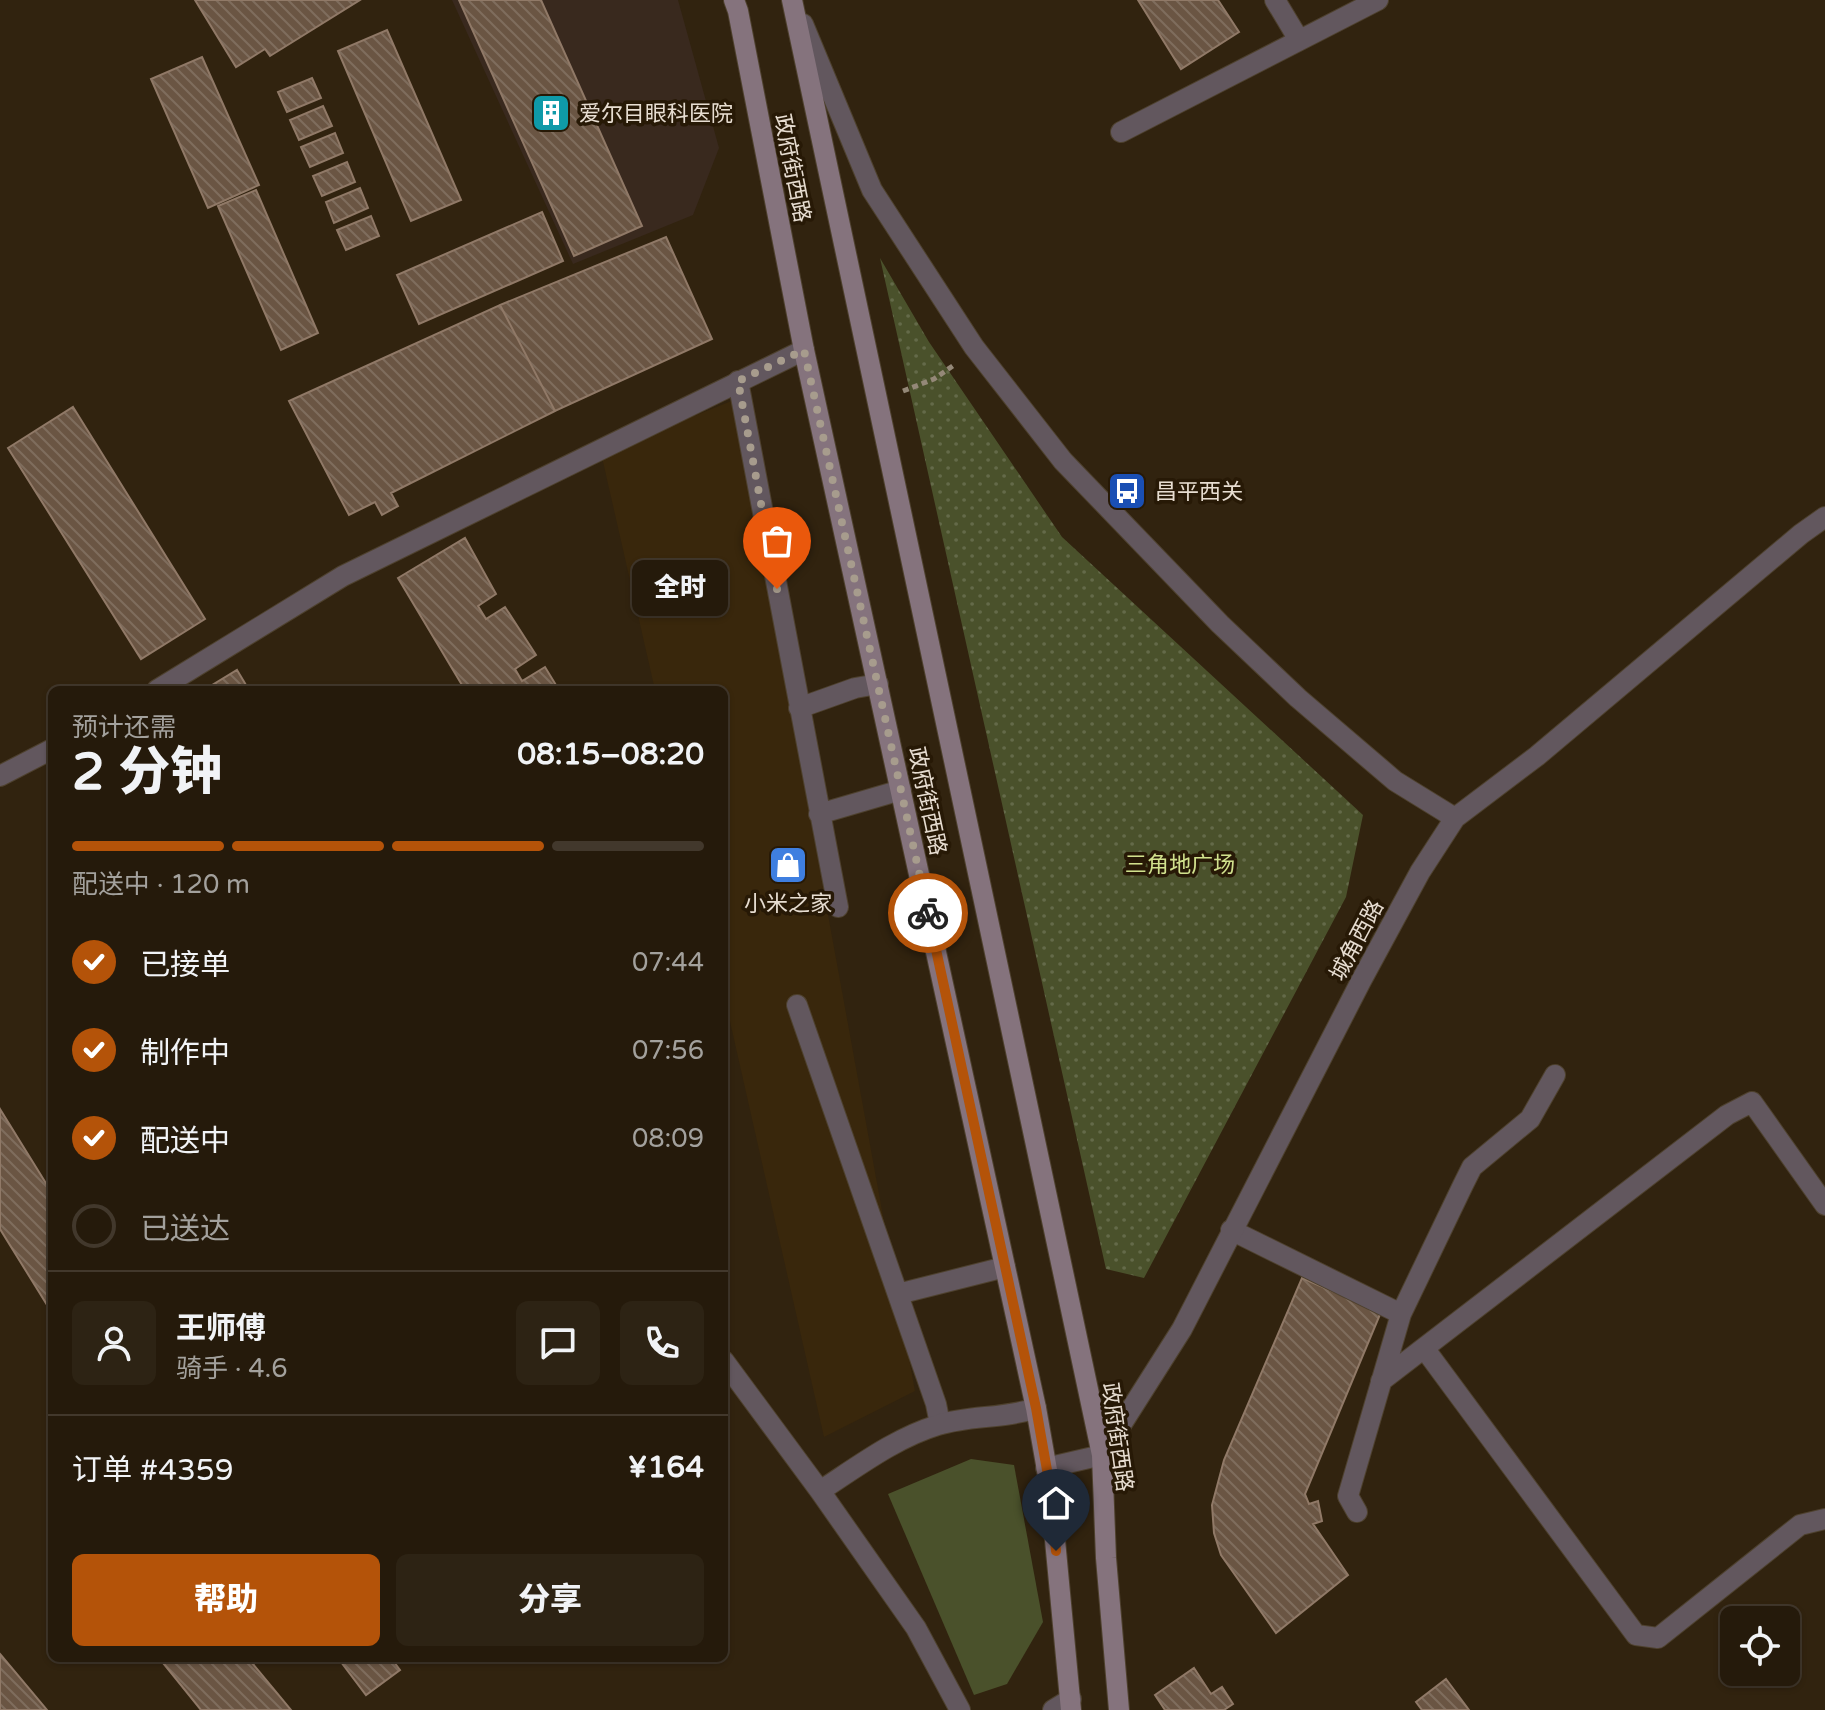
<!DOCTYPE html>
<html lang="zh">
<meta charset="utf-8">
<style>
:root{--surface:#251a0b;--page:#2d2314;--text:#f1f3f6;--muted:#a3a19d;--line:#42382c;--accent:#b45309}
body{margin:0;font-family:"Varela Round","Noto Sans SC",sans-serif;background:var(--page);color:var(--text);height:100vh;display:flex;flex-direction:column;font-size:30px;white-space:nowrap}
*{box-sizing:border-box;margin:0}
p{font-size:26px;color:var(--muted)}
.icon{flex:none;width:44px;height:44px;fill:none;stroke:currentColor;stroke-width:2;stroke-linecap:round;stroke-linejoin:round}
.map{position:relative;flex:1;overflow:hidden}
.panel{position:absolute;left:48px;top:686px;width:680px;height:976px;display:flex;flex-direction:column;background:var(--surface);border-radius:12px;box-shadow:0 2px 6px #0004,0 0 0 2px var(--line)}
.panel>*{flex:none}
.buttons{position:absolute;left:1720px;top:1606px;display:grid;gap:16px}
.buttons a{display:grid;place-items:center;width:80px;height:80px;border-radius:12px;background:var(--surface);box-shadow:0 2px 6px #0004,0 0 0 2px var(--line);font-size:40px}
.pin{position:absolute;display:grid;place-items:center;width:68px;height:68px;color:#fff;margin:-82px -34px;border-radius:50% 50% 50% 0;rotate:-45deg;box-shadow:0 0 8px #0007}
.pin .icon{rotate:45deg}
.courier{position:absolute;display:grid;place-items:center;width:80px;height:80px;margin:-40px;border:6px solid #b45309;border-radius:50%;background:#fff;color:#222;box-shadow:0 2px 10px #0007}
.bubble{position:absolute;height:56px;border-radius:12px;background:var(--surface);box-shadow:0 2px 6px #0004,0 0 0 2px var(--line);font-size:26px;font-weight:800;line-height:56px;text-align:center}
.head em{font-style:normal;font-weight:800}
.head div{display:flex;flex-direction:column-reverse}
.head{display:flex;align-items:center;justify-content:space-between;height:136px;padding:0 24px}
h1{font-size:52px;font-weight:800;line-height:60px}
.bar{display:grid;grid-template-columns:repeat(4,1fr);gap:12px 8px;align-content:center;height:96px;padding:0 24px}
.bar i{height:10px;border-radius:6px;background:var(--line)}
.bar .on{background:var(--accent)}
.bar p{grid-column:span 4}
.line{display:flex;align-items:center;gap:20px;padding:0 24px;border-top:2px solid var(--line)}
.line div{flex:1}
.round{display:grid;place-items:center;flex:none;width:84px;height:84px;border-radius:12px;background:var(--page)}
ol{padding:0 24px;list-style:none}
li{display:flex;align-items:center;gap:24px;height:88px}
li p{margin-inline-start:auto}
li .icon{padding:8px;border-radius:50%;background:var(--accent);color:#fff;stroke-width:4}
li:last-child{color:var(--muted)}
li i{width:44px;height:44px;border:4px solid var(--line);border-radius:50%}
.button{display:flex;gap:16px;margin-top:auto;padding:16px 24px}
.button a{flex:1;height:92px;border-radius:12px;background:var(--accent);color:#fff;font-size:32px;font-weight:800;line-height:92px;text-align:center}
.button a+a{background:var(--page);color:var(--text)}
.map>svg:first-child{display:block}
.built{fill:#39270c}
.medical{fill:#39291e}
.grass{fill:#4a512b}
.park{fill:url(#park-dots)}
.building{fill:url(#building-back-hatch);stroke:#907967;stroke-width:2}
.lines{fill:none;stroke-linecap:round;stroke-linejoin:round}
.service-casing{stroke:#4e412e;stroke-width:22}
.minor-casing{stroke:#4e412e;stroke-width:22}
.tertiary-casing{stroke:#4e412e;stroke-width:22}
.secondary-casing{stroke:#4e412e;stroke-width:22}
.path{stroke:#948878;stroke-width:5;stroke-dasharray:6 4;stroke-linecap:butt}
.service{stroke:#62575e;stroke-width:20}
.minor{stroke:#62575e;stroke-width:20}
.tertiary{stroke:#62575e;stroke-width:20}
.secondary{stroke:#85737d;stroke-width:20}
.done{stroke:#a79c8d;stroke-width:8;stroke-dasharray:0 14.4}
.route{stroke:#b45309;stroke-width:10}
.labels{text-anchor:middle;stroke-width:7;stroke-linejoin:round;paint-order:stroke}
.poi-label{font-size:22px;fill:#e7ddd1;stroke:#271906;text-anchor:start}
.street-label{font-size:22px;fill:#e7ddd1;stroke:#271906}
.park-label{font-size:22px;fill:#d1e18d;stroke:#271906}
</style>
<div class="map">
<svg width="1825" height="1710" viewBox="0 0 1825 1710">
<defs>
<pattern id="park-dots" width="8" height="8" patternUnits="userSpaceOnUse" patternTransform="scale(2)"><rect width="8" height="8" fill="#4a512b"/><path d="M2 2h.1M6 6h.1" fill="none" stroke="#646a49" stroke-width="1.8" stroke-linecap="round"/></pattern>
<pattern id="building-back-hatch" width="6" height="6" patternUnits="userSpaceOnUse" patternTransform="scale(2)"><rect width="6" height="6" fill="#6a5543"/><path d="M-1 5l2 2M0 0l6 6M5-1l2 2" fill="none" stroke="#7f6d5d"/></pattern>
</defs>
<rect width="100%" height="100%" fill="#31230f"/>
<!-- built -->
<path class="built" d="M734,400L915,1391L824,1437L724,995V690H655L601,453Z"/>
<!-- medical -->
<path class="medical" d="M452,0H678L719,148L693,215L573,264Z"/>
<!-- grass -->
<path class="grass" d="M971,1459L1014,1465L1043,1622L1007,1684L974,1695L888,1494Z"/>
<!-- park -->
<path class="park" d="M880,258L929,342L1062,537L1363,815L1346,897L1144,1278L1106,1269Z"/>
<!-- building -->
<path class="building" d="M195,0H360L270,56L265,49L236,67Z
M459,0H541L642,226L574,256Z
M1138,0H1218L1239,32L1181,69Z
M387,30L461,200L411,221L338,51Z
M202,57L259,185L208,208L151,79Z
M312,78L321,98L287,112L278,92Z
M323,106L332,126L299,140L290,120Z
M335,133L343,153L310,167L301,147Z
M347,162L355,182L322,196L313,176Z
M360,188L368,208L334,223L326,202Z
M256,190L318,333L281,350L218,206Z
M542,212L563,261L419,324L397,275Z
M371,216L379,236L346,250L337,230Z
M666,237L712,339L555,411L500,305Z
M500,305L555,411L391,493L398,506L382,515L375,502L349,515L289,401Z
M73,407L205,619L141,659L8,448Z
M465,538L496,594L478,606L486,619L505,607L536,655L515,669L522,681L545,667L559,690H465L398,578Z
M237,670L249,690H204Z
M0,1109L52,1193V1313L0,1229Z
M1302,1278L1381,1312L1305,1494L1309,1504L1318,1501L1322,1521L1313,1524L1348,1575L1276,1633L1221,1555L1214,1533L1212,1505L1224,1460Z
M0,1654L47,1710H0Z
M159,1658H248L291,1710H201Z
M338,1658H391L400,1670L366,1695Z
M1194,1668L1211,1694L1222,1687L1233,1704L1224,1710H1165L1155,1695Z
M1446,1679L1469,1710H1422L1416,1702Z"/>
<g class="lines">
<defs>
<path id="service" d="M738,381L838,907
M799,708L855,688L878,684
M819,814L901,790
M797,1005L936,1404L940,1424
M898,1294L1005,1267"/>
<path id="minor" d="M1275,0L1299,40
M1121,132L1378,0
M157,690L343,576L804,350
M0,776L52,749
M1231,1230L1401,1314
M1424,1348L1636,1635L1658,1638L1800,1525L1825,1519
M724,1361L820,1491L916,1628L960,1710
M1381,1381L1727,1115L1752,1102L1825,1205
M820,1491C857,1467 895,1438 938,1425C970,1415 1004,1419 1036,1408
M1357,1512L1348,1496L1401,1314L1463,1185L1472,1167L1530,1119L1555,1075
M1053,1710L1071,1699"/>
<path id="tertiary" d="M803,24L872,190L974,347L1063,461L1220,624L1298,698L1395,781L1455,818
M1046,1468L1102,1455L1182,1329L1361,981L1420,872L1455,818L1537,756L1801,534L1825,517"/>
<path id="secondary" d="M734,0L738,11L804,350L1036,1408L1050,1487L1071,1710
M792,0L1102,1455L1106,1558L1119,1710"/>
</defs>
<!-- service casing -->
<use href="#service" class="service-casing"/>
<!-- minor casing -->
<use href="#minor" class="minor-casing"/>
<!-- tertiary casing -->
<use href="#tertiary" class="tertiary-casing"/>
<!-- secondary casing -->
<use href="#secondary" class="secondary-casing"/>
<!-- path -->
<path class="path" d="M903,391L934,379L954,365"/>
<!-- service -->
<use href="#service" class="service"/>
<!-- minor -->
<use href="#minor" class="minor"/>
<!-- tertiary -->
<use href="#tertiary" class="tertiary"/>
<!-- secondary -->
<use href="#secondary" class="secondary"/>
</g>
<g class="lines">
<!-- done -->
<path class="done" d="M777,589L738,381L804,350L928,913"/>
<!-- route -->
<path class="route" d="M928,913L1036,1408L1050,1487L1056,1551"/>
</g>
<!-- icons -->
<defs>
<symbol id="building-square" viewBox="-11 -11 22 22"><rect x="-9" y="-9" width="18" height="18" rx="4" fill="#0f9aa8" stroke="#271906"/><path d="M-4-6H4V6H1V3H-1V6H-4ZM-2.5-4.3h1.7v1.8h-1.7ZM.8-4.3h1.7v1.8H.8ZM-2.5-1h1.7V.8h-1.7ZM.8-1h1.7V.8H.8Z" fill="#fff"/></symbol>
<symbol id="bus-square" viewBox="-11 -11 22 22"><rect x="-9" y="-9" width="18" height="18" rx="4" fill="#1a4fb4" stroke="#271906"/><path d="M-5-6H5V4H4V6H2V4H-2V6H-4V4H-5ZM-3.5-4V0h7V-4ZM-3.5 1.2v1.5H-2V1.2ZM2 1.2v1.5H3.5V1.2Z" fill="#fff"/></symbol>
<symbol id="shop-square" viewBox="-11 -11 22 22"><rect x="-9" y="-9" width="18" height="18" rx="4" fill="#3f7fe0" stroke="#271906"/><path d="M-5-2.5h2.3a2.7 3.5 0 0 1 5.4 0H5L5.5 6h-11ZM-1.5-2.5h3a1.5 2.3 0 0 0-3 0Z" fill="#fff"/></symbol>
</defs>
<g fill-rule="evenodd">
<use href="#building-square" x="529" y="91" width="44" height="44"/>
<use href="#bus-square" x="1105" y="469" width="44" height="44"/>
<use href="#shop-square" x="766" y="843" width="44" height="44"/>
</g>
<g class="labels">
<!-- poi labels -->
<g class="poi-label">
<text x="579" y="121">爱尔目眼科医院</text>
<text x="1155" y="499">昌平西关</text>
<text x="788" y="911" text-anchor="middle">小米之家</text>
</g>
<!-- street labels -->
<g class="street-label">
<text transform="translate(793 168) rotate(79)" y="8">政府街西路</text>
<text transform="translate(928 801) rotate(78)" y="8">政府街西路</text>
<text transform="translate(1356 940) rotate(-62)" y="8">城角西路</text>
<text transform="translate(1118 1437) rotate(82)" y="8">政府街西路</text>
</g>
<!-- park labels -->
<g class="park-label">
<text x="1180" y="872">三角地广场</text>
</g>
</g>
</svg>
<div class="buttons">
<a><svg class="icon" aria-label="locate" viewBox="0 0 24 24"><circle cx="12" cy="12" r="6"/><path d="M12 2v4M12 18v4M2 12h4M18 12h4"/></svg></a>
</div>
<div class="pin" style="left:777px;top:589px;background:#ea580c"><svg class="icon" aria-label="bag" viewBox="0 0 24 24"><path d="M5 8h14l-1 12H6zM9 8a3 3 0 0 1 6 0"/></svg></div>
<div class="pin" style="left:1056px;top:1551px;background:#1f2937"><svg class="icon" aria-label="home" viewBox="0 0 24 24"><path d="M3 11l9-7 9 7M6 9v11h12V9"/></svg></div>
<div class="courier" style="left:928px;top:913px"><svg class="icon" aria-label="bike" viewBox="0 0 24 24"><circle cx="6" cy="16" r="4"/><circle cx="18" cy="16" r="4"/><path d="M6 16l4-8h5l3 8M10 8l3 8H6M13 5h3"/></svg></div>
<div class="bubble" style="left:632px;top:560px;width:96px">全时</div>
<section class="panel">
<div class="head"><div><h1>2 分钟</h1><p>预计还需</p></div><em>08:15–08:20</em></div>
<div class="bar"><i class="on"></i><i class="on"></i><i class="on"></i><i></i><p>配送中 · 120 m</p></div>
<ol>
<li><svg class="icon" aria-label="check" viewBox="0 0 24 24"><path d="M5 12l5 5 9-10"/></svg>已接单<p>07:44</p></li>
<li><svg class="icon" aria-label="check" viewBox="0 0 24 24"><path d="M5 12l5 5 9-10"/></svg>制作中<p>07:56</p></li>
<li><svg class="icon" aria-label="check" viewBox="0 0 24 24"><path d="M5 12l5 5 9-10"/></svg>配送中<p>08:09</p></li>
<li><i></i>已送达</li>
</ol>
<div class="line" style="height:144px"><a class="round"><svg class="icon" aria-label="person" viewBox="0 0 24 24"><circle cx="12" cy="8" r="4"/><path d="M4 21q1-7 8-7t8 7"/></svg></a><div><b>王师傅</b><p>骑手 · 4.6</p></div><a class="round"><svg class="icon" aria-label="chat" viewBox="0 0 24 24"><path d="M4 5h16v11H9l-5 4z"/></svg></a><a class="round"><svg class="icon" aria-label="phone" viewBox="0 0 24 24"><path d="M5 4h4l2 5-3 2q2 4 5 5l2-3 5 2v4C11 20 4 13 5 4z"/></svg></a></div>
<div class="line" style="height:104px"><div>订单 #4359</div><b>¥164</b></div>
<div class="button"><a>帮助</a><a>分享</a></div>
</section>
</div>
